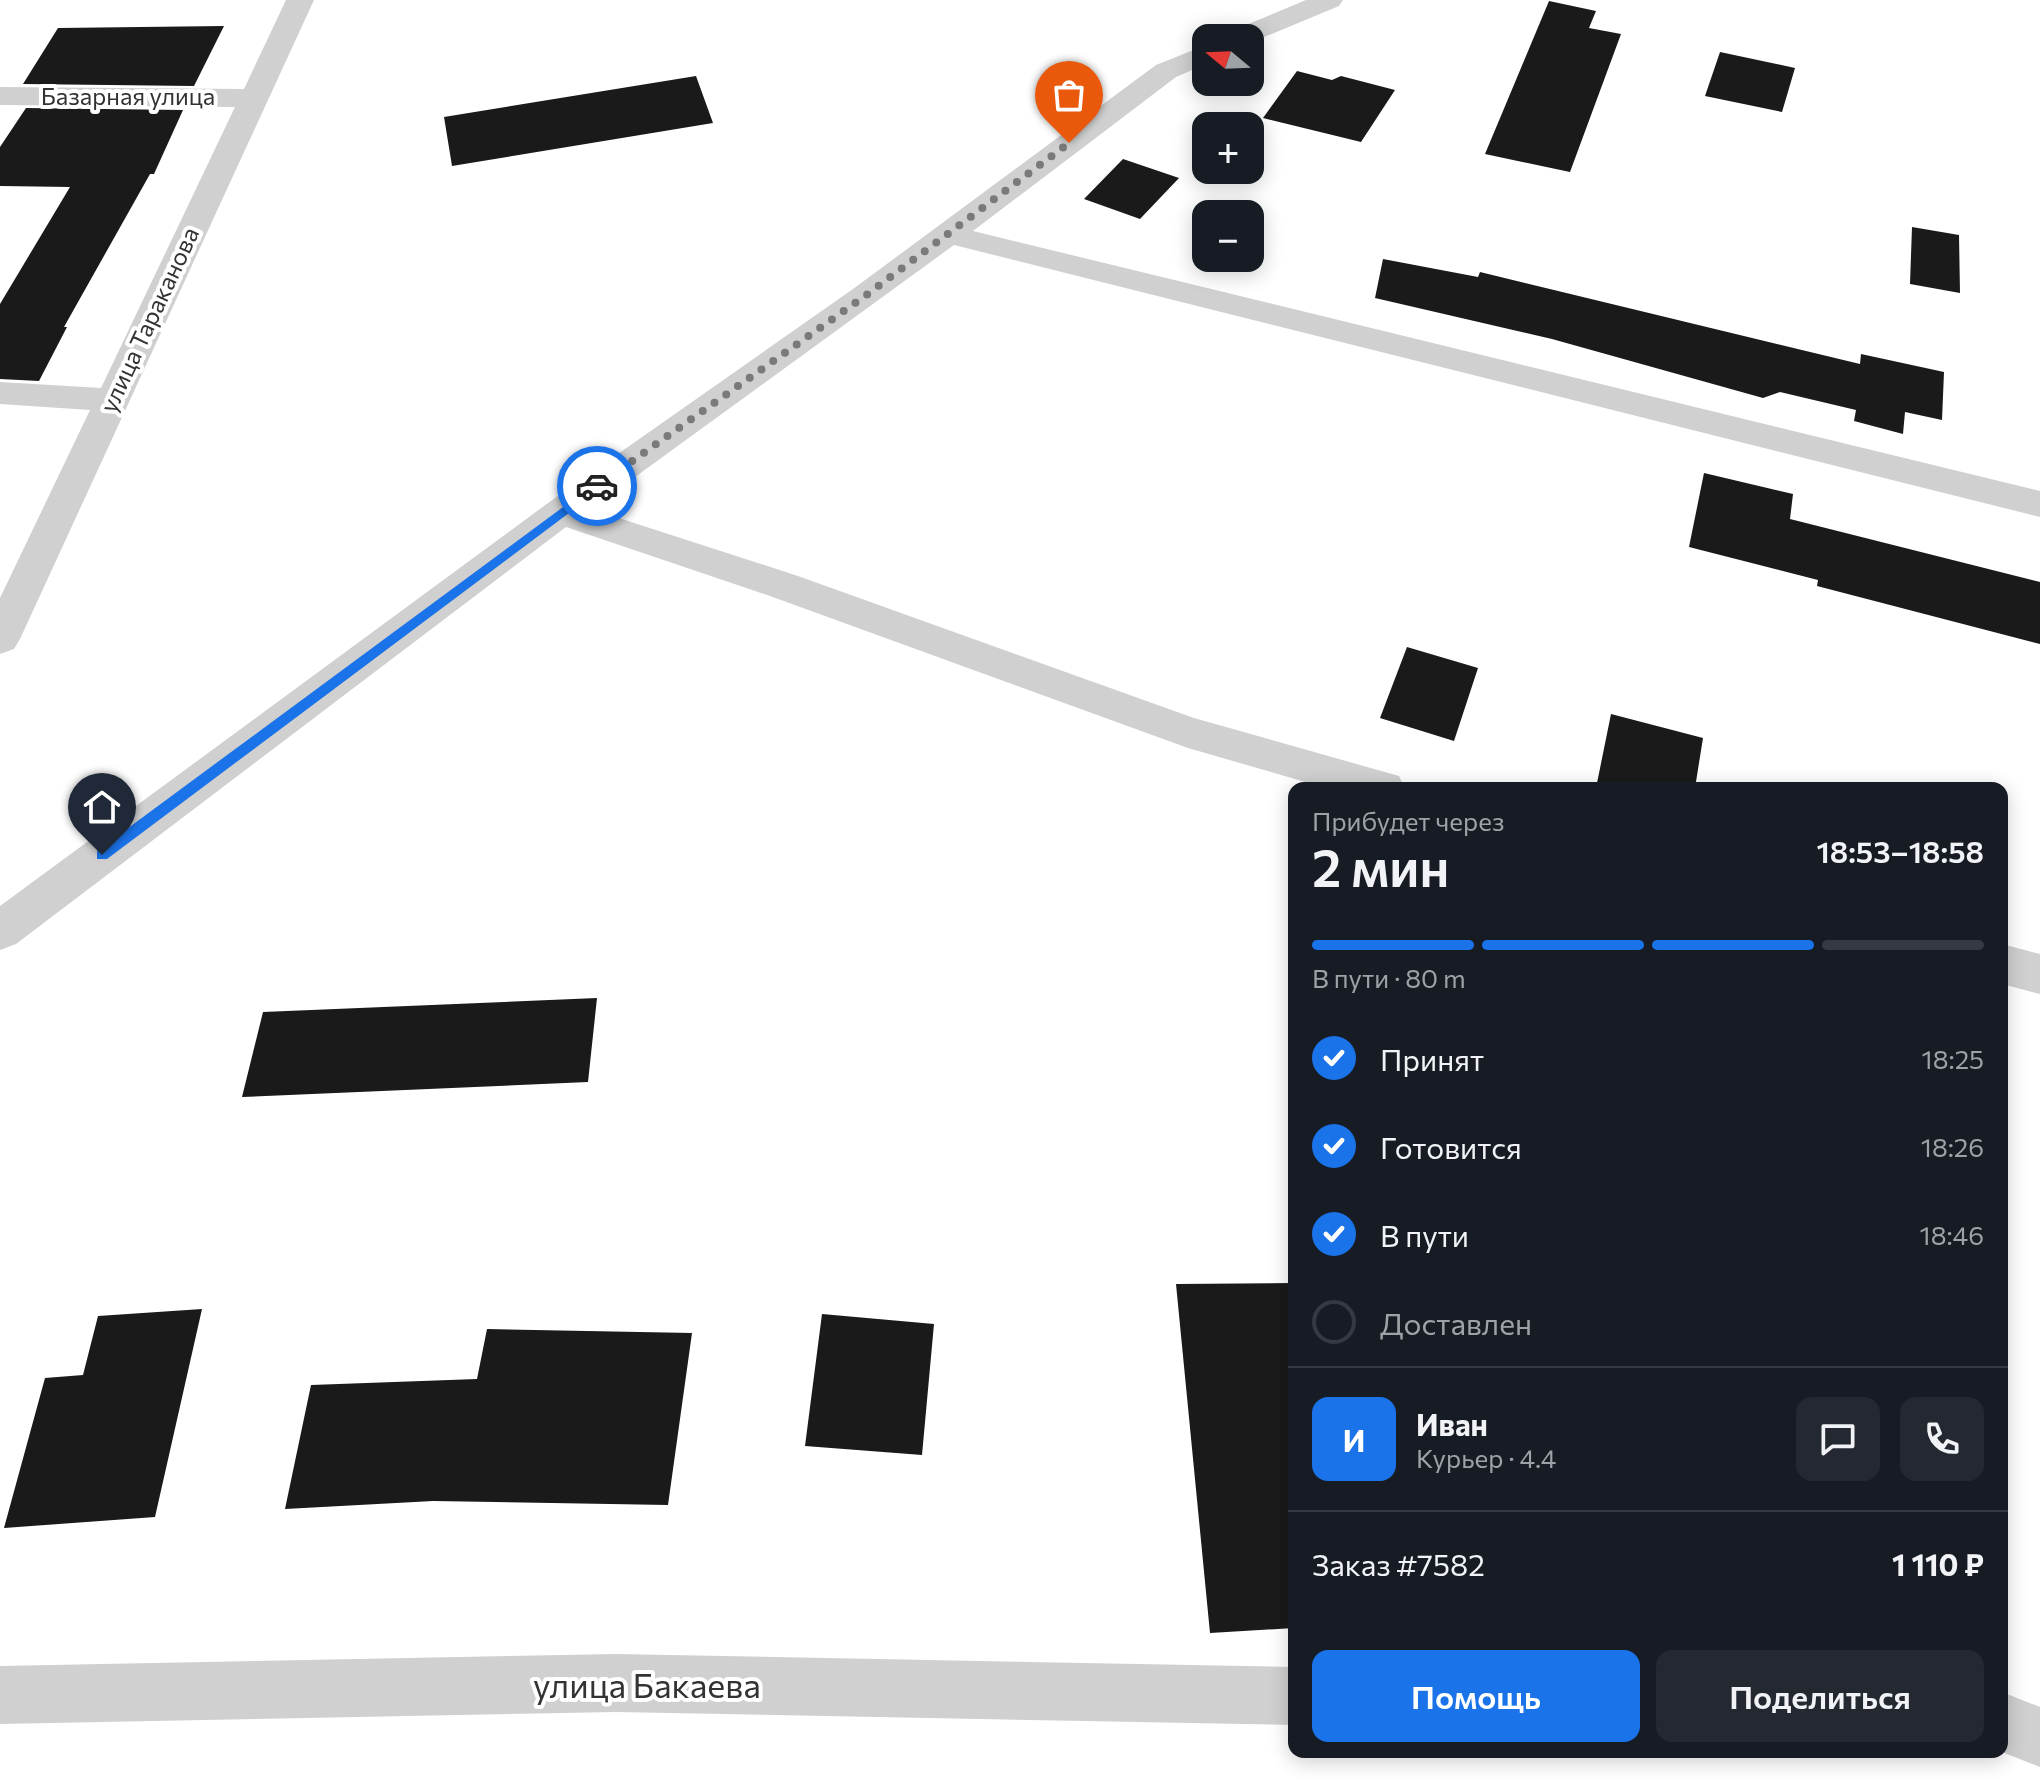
<!DOCTYPE html>
<html lang="ru">
<meta charset="utf-8">
<style>
:root{--surface:#171b24;--page:#242831;--text:#f1f3f6;--muted:#9ea1a6;--line:#363941;--accent:#1a73e8}
body{margin:0;font-family:Commissioner,sans-serif;background:var(--page);color:var(--text);height:100vh;display:flex;flex-direction:column;font-size:30px;white-space:nowrap}
*{box-sizing:border-box;margin:0}
p{font-size:26px;color:var(--muted)}
.icon{flex:none;width:44px;height:44px;fill:none;stroke:currentColor;stroke-width:2;stroke-linecap:round;stroke-linejoin:round}
.map{position:relative;flex:1;overflow:hidden}
.drawer{position:absolute;left:1288px;top:782px;width:720px;height:976px;display:flex;flex-direction:column;background:var(--surface);border-radius:16px;box-shadow:0 4px 20px #0003}
.drawer>*{flex:none}
.needle{width:52px;rotate:289deg}
.tools{position:absolute;left:1192px;top:24px;display:grid;gap:16px}
.tools a{display:grid;place-items:center;width:72px;height:72px;border-radius:16px;background:var(--surface);box-shadow:0 4px 20px #0003;font-size:40px}
.pin{position:absolute;display:grid;place-items:center;width:68px;height:68px;color:#fff;margin:-82px -34px;border-radius:50% 50% 50% 0;rotate:-45deg;box-shadow:0 0 8px #0007}
.pin .icon{rotate:45deg}
.courier{position:absolute;display:grid;place-items:center;width:80px;height:80px;margin:-40px;border:6px solid #1a73e8;border-radius:50%;background:#fff;color:#222;box-shadow:0 2px 10px #0007}
.summary em{font-style:normal;font-weight:600}
.summary div{display:flex;flex-direction:column-reverse}
.summary{display:flex;align-items:center;justify-content:space-between;height:136px;padding:0 24px}
h1{font-size:52px;font-weight:600;line-height:60px}
.bar{display:grid;grid-template-columns:repeat(4,1fr);gap:12px 8px;align-content:center;height:96px;padding:0 24px}
.bar i{height:10px;border-radius:6px;background:var(--line)}
.bar .current{background:var(--accent)}
.bar p{grid-column:span 4}
.line{display:flex;align-items:center;gap:20px;padding:0 24px;border-top:2px solid var(--line)}
.line div{flex:1}
.round{display:grid;place-items:center;flex:none;width:84px;height:84px;border-radius:16px;background:var(--page)}
ol{padding:0 24px;list-style:none}
li{display:flex;align-items:center;gap:24px;height:88px}
li p{margin-inline-start:auto}
li .icon{padding:8px;border-radius:50%;background:var(--accent);color:#fff;stroke-width:4}
li:last-child{color:var(--muted)}
li i{width:44px;height:44px;border:4px solid var(--line);border-radius:50%}
.primary-button{display:flex;gap:16px;margin-top:auto;padding:16px 24px}
.primary-button a{flex:1;height:92px;border-radius:16px;background:var(--accent);color:#fff;font-size:32px;font-weight:600;line-height:92px;text-align:center}
.primary-button a+a{background:var(--page);color:var(--text)}
.map>svg:first-child{display:block}
.building{fill:#1a1a1a}
.lines{fill:none;stroke-linecap:round;stroke-linejoin:round}
.street{fill:#d0d0d0;fill-rule:evenodd}
.route{fill:#1a73e8}
.done{stroke:#7a7a7a;stroke-width:8;stroke-dasharray:0 14.4}
.labels{text-anchor:middle;stroke-width:8;stroke-linejoin:round;paint-order:stroke}
.far-street-label{font-size:24px;fill:#333;stroke:#fff}
.near-street-label{font-size:34px;fill:#333;stroke:#fff}
</style>
<div class="map">
<svg width="2040" height="1791" viewBox="0 0 2040 1791">
<rect width="100%" height="100%" fill="#fff"/>
<!-- building -->
<path class="building" d="M1549,1L1596,11L1589,28L1621,34L1570,172L1485,154Z
M224,26L194,86L23,84L58,28Z
M1720,52L1795,68L1782,112L1705,96Z
M1297,71L1332,80L1341,76L1395,90L1361,142L1263,118Z
M696,76L713,123L452,166L444,117Z
M26,108L183,110L154,174H150L64,327H67L39,381L0,379V304L70,187L0,186V147Z
M1123,159L1179,178L1140,219L1084,199Z
M1912,227L1959,235L1960,293L1910,284Z
M1383,259L1478,277L1480,272L1860,364L1861,354L1944,372L1942,420L1905,412L1903,434L1854,421L1856,410L1780,392L1763,398L1552,339L1375,298Z
M1704,473L1793,494L1790,519L2040,582V644L1817,586L1818,580L1689,547Z
M1407,647L1478,668L1454,741L1380,718Z
M1611,714L1703,738L1695,788H1596Z
M597,998L588,1082L242,1097L263,1012Z
M1294,1283V1628L1210,1633L1176,1284Z
M202,1309L155,1517L4,1528L45,1378L83,1375L98,1316Z
M822,1314L934,1324L922,1455L805,1446Z
M487,1329L692,1333L668,1505L433,1501L285,1509L311,1385L477,1379Z"/>
<g class="lines">
<!-- street -->
<path class="street" d="M286,0H314L20,639L14,649L0,654V598L90,410L0,404V382L101,388L235,107L0,105V87L244,89Z
M1306,0H1343L1339,6L1250,43V38H1225L1229,32Z
M1206,45V64L1176,77L973,231L2040,491V517L954,245L591,509L798,576L1194,718L1399,776L1405,788H1326L1188,748L770,596L566,527L16,944L0,950V906L548,503L853,289L1156,65Z
M2002,944L2040,954V994L2002,984Z
M616,1654L1294,1667V1725L616,1712L0,1724V1666Z
M2002,1692L2040,1707V1767L2002,1752Z"/>
</g>
<!-- route -->
<path class="route" d="M597,482L603,486L601,489L107,859H97V851Z"/>
<g class="lines">
<!-- done -->
<path class="done" d="M597,486L865,296L1069,143"/>
</g>
<g class="labels">
<!-- far-street labels -->
<g class="far-street-label">
<text x="128" y="105">Базарная улица</text>
<text transform="translate(150 320) rotate(-65)" y="8">улица Тараканова</text>
</g>
<!-- near-street labels -->
<g class="near-street-label">
<text x="647" y="1698">улица Бакаева</text>
</g>
</g>
</svg>
<div class="tools">
<a><svg class="needle" viewBox="-14 -14 28 28"><path d="M0-13l5 13h-10z" fill="#e53935"/><path d="M0 13l5-13h-10z" fill="#9ea1a6"/></svg></a>
<a>+</a>
<a>−</a>
</div>
<div class="pin" style="left:1069px;top:143px;background:#ea580c"><svg class="icon" aria-label="bag" viewBox="0 0 24 24"><path d="M5 8h14l-1 12H6zM9 8a3 3 0 0 1 6 0"/></svg></div>
<div class="pin" style="left:102px;top:855px;background:#1f2937"><svg class="icon" aria-label="home" viewBox="0 0 24 24"><path d="M3 11l9-7 9 7M6 9v11h12V9"/></svg></div>
<div class="courier" style="left:597px;top:486px"><svg class="icon" aria-label="car" viewBox="0 0 24 24"><path d="M5 17H2v-5l4-1 3-4h7l3 4 3 1v5h-3M9 17h6M6 11h13"/><circle cx="7" cy="17" r="2"/><circle cx="17" cy="17" r="2"/></svg></div>
<section class="drawer">
<div class="summary"><div><h1>2 мин</h1><p>Прибудет через</p></div><em>18:53–18:58</em></div>
<div class="bar"><i class="current"></i><i class="current"></i><i class="current"></i><i></i><p>В пути · 80 m</p></div>
<ol>
<li><svg class="icon" aria-label="check" viewBox="0 0 24 24"><path d="M5 12l5 5 9-10"/></svg>Принят<p>18:25</p></li>
<li><svg class="icon" aria-label="check" viewBox="0 0 24 24"><path d="M5 12l5 5 9-10"/></svg>Готовится<p>18:26</p></li>
<li><svg class="icon" aria-label="check" viewBox="0 0 24 24"><path d="M5 12l5 5 9-10"/></svg>В пути<p>18:46</p></li>
<li><i></i>Доставлен</li>
</ol>
<div class="line" style="height:144px"><b class="round" style="background:var(--accent);color:#fff">И</b><div><b>Иван</b><p>Курьер · 4.4</p></div><a class="round"><svg class="icon" aria-label="chat" viewBox="0 0 24 24"><path d="M4 5h16v11H9l-5 4z"/></svg></a><a class="round"><svg class="icon" aria-label="phone" viewBox="0 0 24 24"><path d="M5 4h4l2 5-3 2q2 4 5 5l2-3 5 2v4C11 20 4 13 5 4z"/></svg></a></div>
<div class="line" style="height:104px"><div>Заказ #7582</div><b>1 110 ₽</b></div>
<div class="primary-button"><a>Помощь</a><a>Поделиться</a></div>
</section>
</div>
